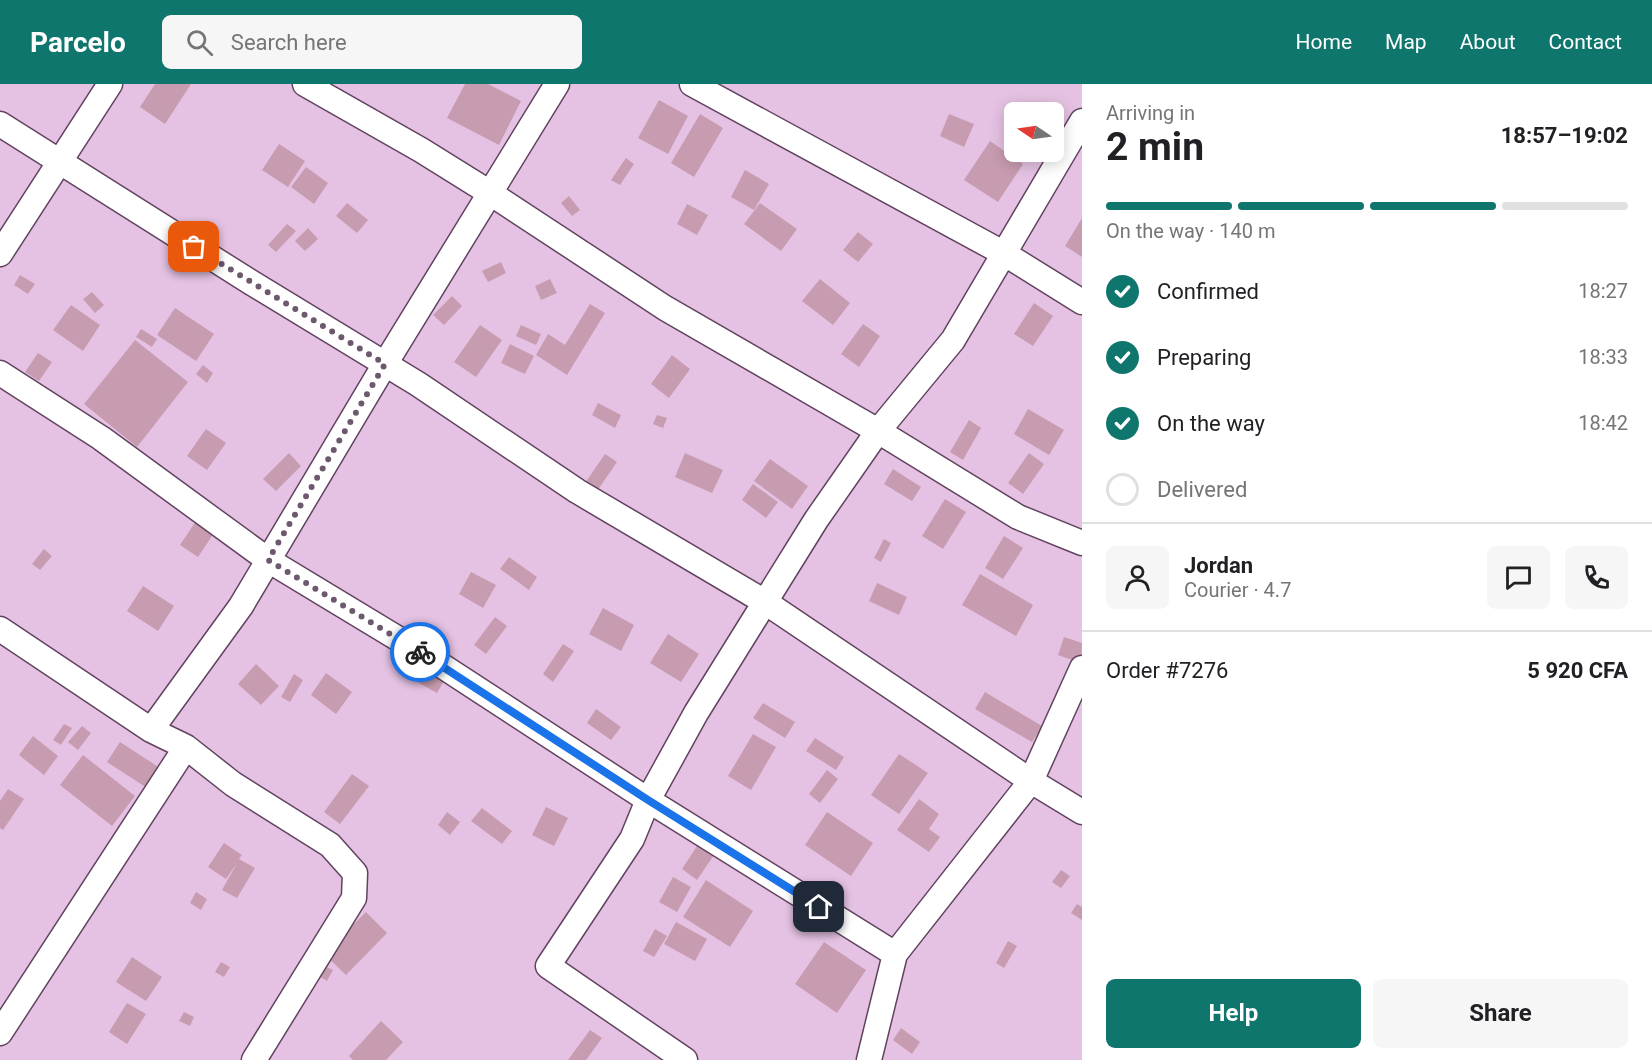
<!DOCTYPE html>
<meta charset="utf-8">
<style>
:root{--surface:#fff;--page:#f6f6f6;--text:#202124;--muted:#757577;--line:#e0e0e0;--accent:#0f766e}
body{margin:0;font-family:Roboto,sans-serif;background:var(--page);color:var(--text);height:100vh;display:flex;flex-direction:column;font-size:22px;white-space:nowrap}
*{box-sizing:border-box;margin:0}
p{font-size:20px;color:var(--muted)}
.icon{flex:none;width:33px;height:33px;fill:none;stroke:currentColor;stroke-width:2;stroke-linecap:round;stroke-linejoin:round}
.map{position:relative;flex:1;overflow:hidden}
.sheet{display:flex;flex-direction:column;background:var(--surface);width:570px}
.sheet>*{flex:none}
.needle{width:39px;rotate:283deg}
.tools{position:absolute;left:1004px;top:18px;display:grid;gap:12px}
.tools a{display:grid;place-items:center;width:60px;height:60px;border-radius:9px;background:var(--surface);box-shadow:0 3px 15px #0003;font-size:30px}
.pin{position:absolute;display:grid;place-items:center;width:51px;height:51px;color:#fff;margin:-26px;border-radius:12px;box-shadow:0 3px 9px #0006}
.courier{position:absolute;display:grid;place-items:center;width:60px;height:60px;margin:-30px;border:4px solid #1a73e8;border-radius:50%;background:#fff;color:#222;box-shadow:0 2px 8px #0007}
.summary em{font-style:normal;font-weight:700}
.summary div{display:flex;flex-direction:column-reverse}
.summary{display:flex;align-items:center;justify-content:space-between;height:102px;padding:0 24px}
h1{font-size:39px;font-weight:700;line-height:45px}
.bar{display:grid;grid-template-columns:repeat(4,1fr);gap:9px 6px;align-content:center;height:72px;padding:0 24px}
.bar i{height:8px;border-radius:4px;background:var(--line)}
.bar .current{background:var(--accent)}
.bar p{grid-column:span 4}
.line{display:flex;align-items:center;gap:15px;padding:0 24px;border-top:2px solid var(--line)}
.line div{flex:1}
.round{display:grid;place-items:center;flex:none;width:63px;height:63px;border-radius:9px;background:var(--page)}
ol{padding:0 24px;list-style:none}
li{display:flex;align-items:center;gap:18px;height:66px}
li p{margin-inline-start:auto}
li .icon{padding:6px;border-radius:50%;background:var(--accent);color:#fff;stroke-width:4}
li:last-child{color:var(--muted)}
li i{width:33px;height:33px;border:3px solid var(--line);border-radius:50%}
.cta{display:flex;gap:12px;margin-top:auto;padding:12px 24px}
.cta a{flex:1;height:69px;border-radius:9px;background:var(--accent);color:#fff;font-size:24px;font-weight:700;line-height:69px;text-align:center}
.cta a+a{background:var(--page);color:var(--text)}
header{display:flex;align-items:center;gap:36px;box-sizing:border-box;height:84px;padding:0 30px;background:var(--accent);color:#fff}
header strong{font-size:28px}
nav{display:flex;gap:33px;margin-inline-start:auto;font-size:21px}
.search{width:420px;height:54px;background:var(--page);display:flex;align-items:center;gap:15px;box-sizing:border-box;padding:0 21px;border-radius:9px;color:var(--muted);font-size:22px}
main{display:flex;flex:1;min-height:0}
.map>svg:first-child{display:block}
.building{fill:#c89cb0}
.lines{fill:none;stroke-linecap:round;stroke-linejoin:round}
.minor-casing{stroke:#61435f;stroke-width:27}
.minor{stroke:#fff;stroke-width:24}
.done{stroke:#6d596d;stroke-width:6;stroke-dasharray:0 10.8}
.route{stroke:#1a73e8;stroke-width:8}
</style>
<header>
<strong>Parcelo</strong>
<div class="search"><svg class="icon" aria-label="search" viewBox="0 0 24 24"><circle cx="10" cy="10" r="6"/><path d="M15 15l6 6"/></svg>Search here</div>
<nav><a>Home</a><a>Map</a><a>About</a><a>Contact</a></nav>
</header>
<main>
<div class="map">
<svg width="1082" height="976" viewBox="0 0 1082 976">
<rect width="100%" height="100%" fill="#e5c2e3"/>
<!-- building -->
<path class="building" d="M155,0H191L165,40L140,23Z
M465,0H488L521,17L499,61L447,34Z
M659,16L688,32L668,70L638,54Z
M700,30L723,44L694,93L671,79Z
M949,30L974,40L964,63L940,52Z
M990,57L1023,80L998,118L964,96Z
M279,60L305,77L288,103L262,86Z
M626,74L634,80L620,101L611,96Z
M306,83L328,99L314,120L291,103Z
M745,86L769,100L754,126L731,113Z
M569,112L580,126L572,132L561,119Z
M347,119L368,136L357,149L336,132Z
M760,119L797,145L781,167L744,140Z
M687,120L708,131L697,151L677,140Z
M1082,134V173L1065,162Z
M287,140L296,147L276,168L268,161Z
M308,144L318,155L305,167L295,157Z
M858,148L873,160L858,178L843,166Z
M501,178L506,189L488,198L482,187Z
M20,191L35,200L28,210L14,201Z
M550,195L557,209L541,216L535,202Z
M820,195L850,219L833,241L802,217Z
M92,208L104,221L95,229L83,215Z
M452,212L462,222L444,241L433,231Z
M1034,219L1053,232L1033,262L1014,250Z
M590,220L605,229L567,291L536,271L548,250L565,261Z
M71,221L100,241L83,267L53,246Z
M175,224L214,250L196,277L157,251Z
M863,240L880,252L859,283L841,270Z
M480,241L502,256L476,293L454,278Z
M521,241L541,250L536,261L516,252Z
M141,245L157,255L152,263L136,253Z
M135,256L188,298L137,363L84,320Z
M510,260L534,272L525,290L501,279Z
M38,269L52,278L39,297L25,288Z
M672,271L690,285L669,314L651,300Z
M203,281L213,289L207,299L196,290Z
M598,319L621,331L615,344L592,331Z
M1028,325L1064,346L1049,371L1014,350Z
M657,331L667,334L663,344L653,340Z
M969,336L981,344L963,376L950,368Z
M206,345L226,359L207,386L187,372Z
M289,369L301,382L276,407L263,395Z
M685,369L723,386L712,409L675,393Z
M1029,369L1044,380L1023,410L1008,399Z
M605,370L617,378L597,407L585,399Z
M770,375L808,402L792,425L754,397Z
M893,385L921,403L912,417L884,400Z
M753,400L778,418L766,434L742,416Z
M945,415L966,428L943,465L922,452Z
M196,437L214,449L198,473L180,461Z
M1004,452L1023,464L1003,495L985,484Z
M884,455L891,459L881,478L874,474Z
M44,465L52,472L40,486L32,480Z
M509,473L537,493L529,506L500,485Z
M471,488L496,501L483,524L459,510Z
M980,490L1033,521L1016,552L962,521Z
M877,499L907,513L899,531L869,517Z
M143,502L174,522L158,547L127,527Z
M603,524L634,541L621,567L589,550Z
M495,533L507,542L486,570L474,561Z
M668,550L699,570L681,598L650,579Z
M1064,553L1082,559L1081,579L1058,571Z
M563,560L574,567L553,598L543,590Z
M256,580L279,602L261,621L238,600Z
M420,581L445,595L437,609L412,595Z
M326,589L352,608L336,630L311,611Z
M294,590L303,596L290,618L281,613Z
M985,608L1042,642L1032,658L975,625Z
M763,619L795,638L785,654L753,634Z
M596,625L621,643L611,656L587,639Z
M64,640L72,644L61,661L53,656Z
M82,642L91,649L78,666L68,658Z
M753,650L776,663L751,706L728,692Z
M33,652L58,672L44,691L19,671Z
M815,654L844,673L836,686L806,667Z
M120,658L160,684L147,704L107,678Z
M899,670L928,689L899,730L871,711Z
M83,671L135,712L112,742L60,701Z
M827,686L838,695L820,719L809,710Z
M352,690L369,702L340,740L324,728Z
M8,705L24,715L3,746L0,744V717Z
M919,715L939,730L929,745L940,753L929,768L897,746Z
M546,723L568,734L554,762L532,751Z
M482,724L512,747L502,760L471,737Z
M447,728L460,738L450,751L438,741Z
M827,728L873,759L851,792L805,761Z
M224,759L242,771L239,775L255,784L237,814L222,806L237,779L226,795L208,783Z
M699,759L714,771L697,796L682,785Z
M1061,786L1070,792L1061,804L1052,798Z
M673,793L691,803L677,828L659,818Z
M706,796L753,827L730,863L683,833Z
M196,808L207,815L201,826L190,819Z
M1077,820L1082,823V836L1071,829Z
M366,828L387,849L346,891L324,870Z
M676,838L707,855L695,877L664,860Z
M655,845L667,852L654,873L643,867Z
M1008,857L1017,862L1004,884L996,879Z
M824,858L866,886L837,929L795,900Z
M132,873L162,893L146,917L116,898Z
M221,878L230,883L224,893L215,888Z
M322,881L333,886L327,897L317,891Z
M127,919L146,930L127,960L109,948Z
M184,928L194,933L190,942L179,937Z
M381,937L403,958L386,976H353L349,972Z
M901,944L920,958L912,970L893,956Z
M590,946L602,954L586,976H568Z"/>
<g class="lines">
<defs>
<path id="minor" d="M305,0L421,66L490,109L665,224L878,347L1018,433L1082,459
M692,0L1005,170L1082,218
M0,40L252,199L418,300L577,407L765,518L1031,697L1082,728
M0,170L110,0
M0,289L101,354L268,476L430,574L648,716L895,870
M0,545L151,646L186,663L233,700L330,761L355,789L354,814L254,976
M151,646L241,522L385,280L557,0
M0,949L186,663
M685,976L548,882L632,755L648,716L696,629L816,436L878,347L953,256L1082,37
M869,976L895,870L1031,697L1082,584"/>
</defs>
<!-- minor casing -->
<use href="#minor" class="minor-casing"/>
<!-- minor -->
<use href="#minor" class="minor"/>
</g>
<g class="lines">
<!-- done -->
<path class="done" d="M194,163L385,280L268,476L420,568"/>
<!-- route -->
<path class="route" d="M420,568L648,716L819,823"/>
</g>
</svg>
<div class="tools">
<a><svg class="needle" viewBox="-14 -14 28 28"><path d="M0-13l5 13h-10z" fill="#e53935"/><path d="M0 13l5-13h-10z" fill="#757577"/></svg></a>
</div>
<div class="pin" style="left:194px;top:163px;background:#ea580c"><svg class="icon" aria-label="bag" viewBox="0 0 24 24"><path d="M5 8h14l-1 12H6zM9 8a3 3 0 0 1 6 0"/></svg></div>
<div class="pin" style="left:819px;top:823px;background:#1f2937"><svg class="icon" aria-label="home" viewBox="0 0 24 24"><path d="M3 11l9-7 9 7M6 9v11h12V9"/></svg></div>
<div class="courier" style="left:420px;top:568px"><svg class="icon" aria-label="bike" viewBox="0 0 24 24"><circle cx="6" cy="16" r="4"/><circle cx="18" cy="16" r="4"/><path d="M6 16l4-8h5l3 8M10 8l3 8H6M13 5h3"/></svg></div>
</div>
<section class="sheet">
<div class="summary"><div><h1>2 min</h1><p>Arriving in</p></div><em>18:57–19:02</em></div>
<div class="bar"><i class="current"></i><i class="current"></i><i class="current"></i><i></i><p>On the way · 140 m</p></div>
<ol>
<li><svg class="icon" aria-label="check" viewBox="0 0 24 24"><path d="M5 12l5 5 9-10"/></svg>Confirmed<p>18:27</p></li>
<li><svg class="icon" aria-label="check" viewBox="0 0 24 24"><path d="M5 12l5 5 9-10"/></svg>Preparing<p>18:33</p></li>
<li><svg class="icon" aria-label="check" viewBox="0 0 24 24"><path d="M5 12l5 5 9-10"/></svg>On the way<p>18:42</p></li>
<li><i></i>Delivered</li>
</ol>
<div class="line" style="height:108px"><a class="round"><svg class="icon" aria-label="person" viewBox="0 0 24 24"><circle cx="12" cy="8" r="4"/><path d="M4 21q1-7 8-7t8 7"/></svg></a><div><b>Jordan</b><p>Courier · 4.7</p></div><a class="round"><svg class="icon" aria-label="chat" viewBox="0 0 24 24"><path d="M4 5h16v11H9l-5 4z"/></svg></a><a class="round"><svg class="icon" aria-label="phone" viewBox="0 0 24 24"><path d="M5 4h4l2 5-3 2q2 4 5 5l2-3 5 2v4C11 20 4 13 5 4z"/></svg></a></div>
<div class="line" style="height:78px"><div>Order #7276</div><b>5 920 CFA</b></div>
<div class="cta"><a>Help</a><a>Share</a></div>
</section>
</main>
